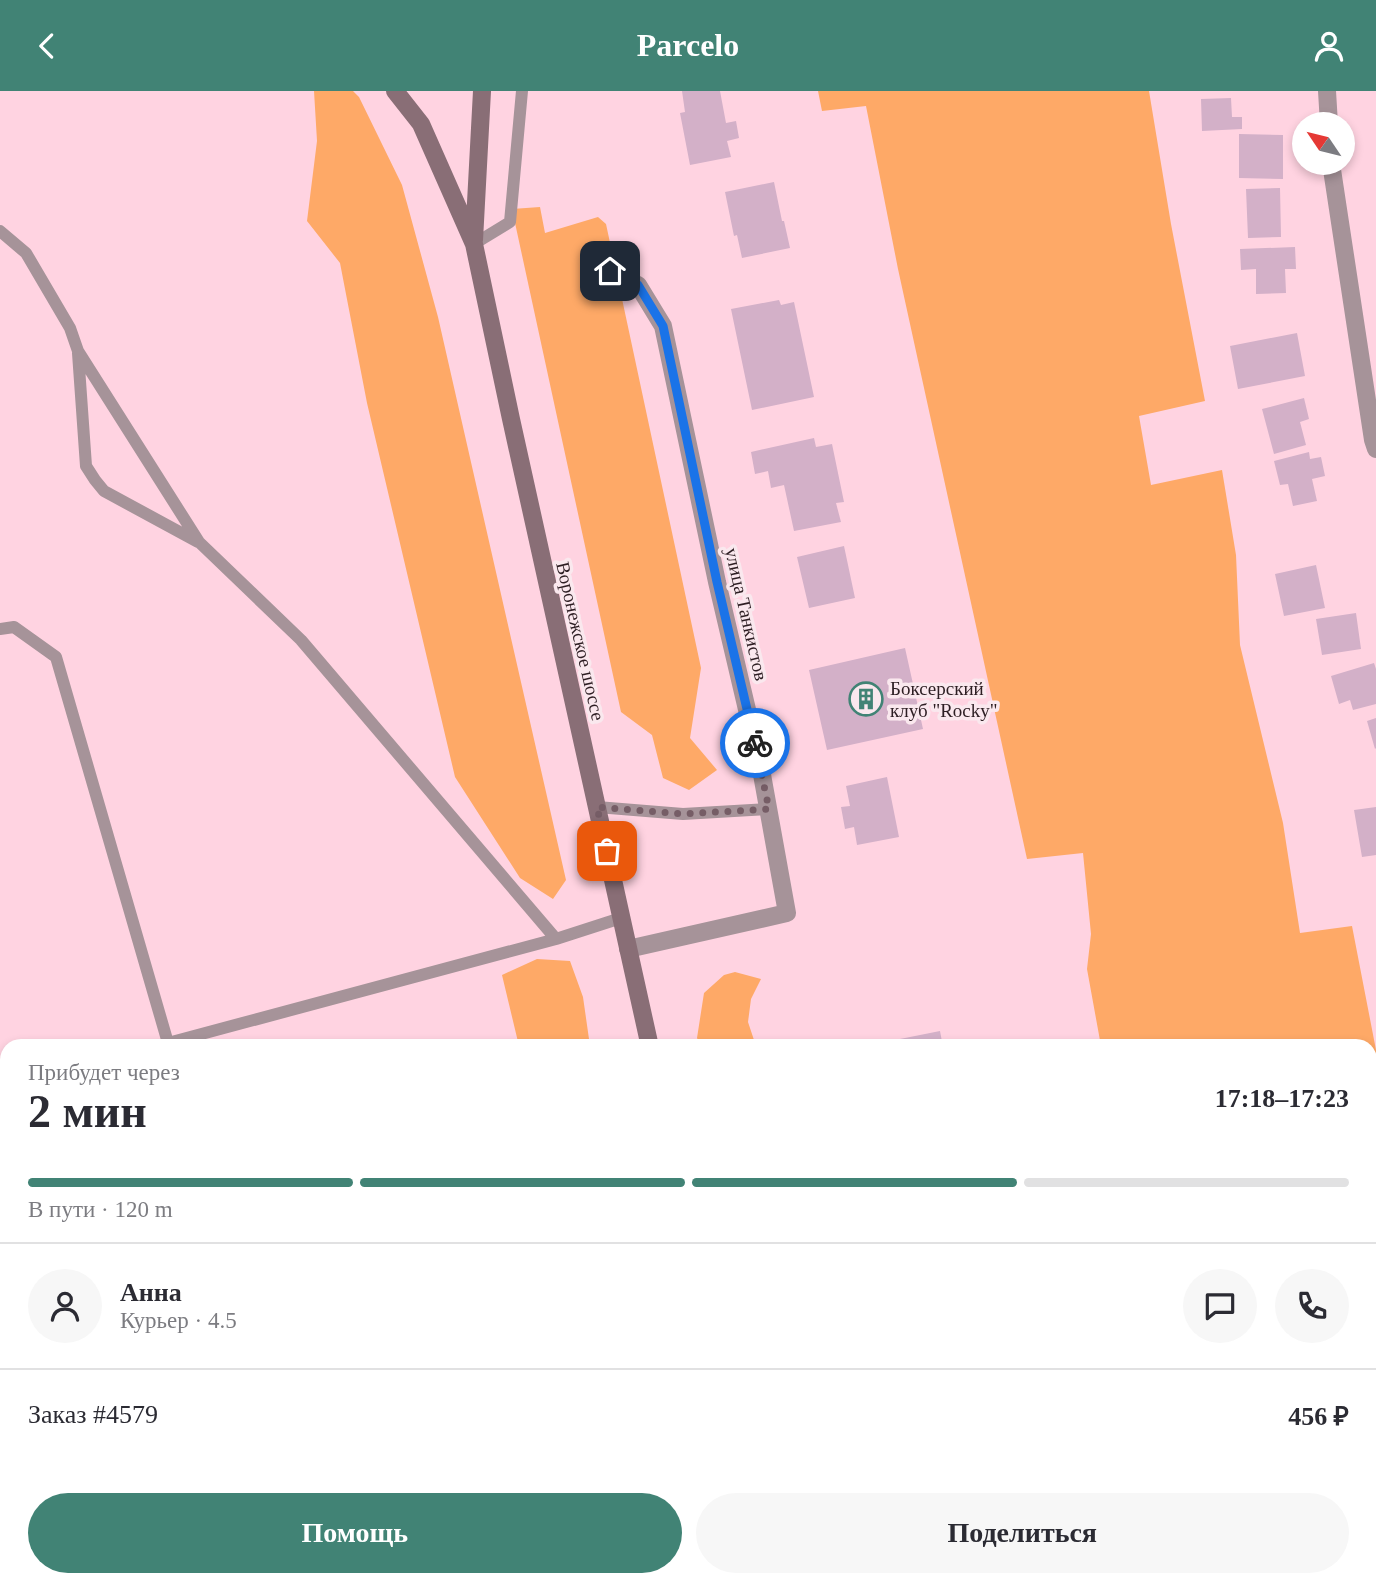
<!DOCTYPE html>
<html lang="ru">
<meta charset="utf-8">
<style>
:root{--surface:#fff;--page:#f7f7f7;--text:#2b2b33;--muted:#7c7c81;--line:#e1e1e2;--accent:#418375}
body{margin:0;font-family:Georgia,serif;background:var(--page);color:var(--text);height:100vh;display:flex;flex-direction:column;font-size:26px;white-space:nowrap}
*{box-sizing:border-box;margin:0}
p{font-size:23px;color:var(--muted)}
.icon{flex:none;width:38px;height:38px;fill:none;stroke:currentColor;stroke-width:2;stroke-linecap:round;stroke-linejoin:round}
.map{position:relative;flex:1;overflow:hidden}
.side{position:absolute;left:0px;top:948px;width:1377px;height:548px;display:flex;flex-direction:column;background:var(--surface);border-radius:21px 21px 0 0;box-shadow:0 4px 10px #0003}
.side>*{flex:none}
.needle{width:46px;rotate:305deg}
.fabs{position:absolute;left:1292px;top:21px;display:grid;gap:14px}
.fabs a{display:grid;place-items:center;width:63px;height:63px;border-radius:50%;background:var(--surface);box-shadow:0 4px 10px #0003;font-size:35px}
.pin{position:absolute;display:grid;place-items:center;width:60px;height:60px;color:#fff;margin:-30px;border-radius:14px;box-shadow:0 4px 10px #0006}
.courier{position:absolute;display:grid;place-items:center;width:70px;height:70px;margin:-35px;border:5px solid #1a73e8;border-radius:50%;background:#fff;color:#222;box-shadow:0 2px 9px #0007}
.head em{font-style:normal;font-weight:600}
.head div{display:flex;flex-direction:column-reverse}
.head{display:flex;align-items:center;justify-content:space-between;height:119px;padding:0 28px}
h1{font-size:46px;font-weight:600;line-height:52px}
.bar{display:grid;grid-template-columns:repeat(4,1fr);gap:10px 7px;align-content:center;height:84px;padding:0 28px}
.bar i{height:9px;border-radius:5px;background:var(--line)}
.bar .current{background:var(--accent)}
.bar p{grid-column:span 4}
.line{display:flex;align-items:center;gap:18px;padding:0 28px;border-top:2px solid var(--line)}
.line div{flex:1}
.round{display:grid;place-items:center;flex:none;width:74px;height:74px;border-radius:37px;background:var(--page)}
.action{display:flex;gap:14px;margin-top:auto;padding:14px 28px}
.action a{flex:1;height:80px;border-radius:42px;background:var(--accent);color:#fff;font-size:28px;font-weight:600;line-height:80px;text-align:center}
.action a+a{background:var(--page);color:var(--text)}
header{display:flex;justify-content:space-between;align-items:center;height:91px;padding:0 28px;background:var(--accent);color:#fff;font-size:32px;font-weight:600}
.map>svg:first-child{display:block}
.green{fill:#fea967}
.building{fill:#d3b0c8}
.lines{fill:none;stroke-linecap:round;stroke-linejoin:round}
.lane{stroke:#a69399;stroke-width:12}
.street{stroke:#a69399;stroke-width:18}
.secondary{stroke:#896e76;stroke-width:18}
.done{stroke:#765d66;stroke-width:7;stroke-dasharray:0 12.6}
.route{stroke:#1a73e8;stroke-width:9}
.labels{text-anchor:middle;stroke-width:7;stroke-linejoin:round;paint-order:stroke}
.street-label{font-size:19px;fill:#2d1e23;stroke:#fae8ee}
.poi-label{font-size:19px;fill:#2d1e23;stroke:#fae8ee;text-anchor:start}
</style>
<header><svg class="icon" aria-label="back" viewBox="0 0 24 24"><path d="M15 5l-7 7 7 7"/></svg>Parcelo<svg class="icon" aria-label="person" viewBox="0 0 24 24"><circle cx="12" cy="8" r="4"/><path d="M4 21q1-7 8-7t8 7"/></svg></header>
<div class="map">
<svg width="1376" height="1495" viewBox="0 0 1376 1495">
<rect width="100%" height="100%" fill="#ffd3e1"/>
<!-- green -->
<path class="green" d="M314,0H353L359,6L402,94L438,226L566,789L553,808L520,787L455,686L367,312L340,172L307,130L317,50Z
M818,0H1149L1171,133L1205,310L1139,325L1151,394L1222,379L1236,464L1240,554L1283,732L1300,842L1352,835L1376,959V1495H1022L1021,1489H1370V956L1101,955L1087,878L1091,843L1083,762L1027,768L898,178L866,15L822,20Z
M540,116L545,142L598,126L606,133L701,577L690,647L717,679L689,699L663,687L652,644L621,621L512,118Z
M537,868L570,870L583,906L590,955H519L502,884Z
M735,881L761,888L751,908L748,931L756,955H701L697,947L704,902L724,884Z"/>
<!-- building -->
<path class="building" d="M682,0H720L726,32L736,30L739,47L727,50L731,66L690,74L680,22L685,21Z
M1231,7L1232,26H1242V38L1202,40L1201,8Z
M1239,43L1283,44V88L1239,87Z
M774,91L782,130H784L790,157L742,167L737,144L734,145L725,101Z
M1280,97L1281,146L1248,147L1246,98Z
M1295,156L1296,178H1285L1286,202L1256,203V178L1241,179L1240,158Z
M779,209L781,214L794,211L814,306L752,319L731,218Z
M1297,242L1305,285L1238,298L1230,255Z
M1304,307L1309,328L1300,331L1306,354L1274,363L1262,318Z
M814,347L816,356L832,353L844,411L836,412L841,431L794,440L784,394L771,397L768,380L755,383L751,361Z
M1309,361L1310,368L1321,366L1325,385L1312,388L1317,410L1293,415L1288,393L1280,394L1274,370Z
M844,455L855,507L809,517L797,466Z
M1316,474L1325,517L1284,525L1275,483Z
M1356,522L1361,558L1322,564L1316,528Z
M905,557L923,638L827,659L809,579Z
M1374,572L1376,578V613L1353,619L1350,609L1339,613L1331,585Z
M1376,627V657L1375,658L1367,630Z
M887,686L899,746L857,754L854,736L845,738L841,716L850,715L846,695Z
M1376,716V764L1362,766L1354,719Z
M940,940L943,956H891L890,950Z
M0,1028H7V1182L0,1181Z"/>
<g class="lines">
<!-- lane -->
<path class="lane" d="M0,140L26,162L70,237L78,260L199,451L301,549L556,848
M474,153L510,131L522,0
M78,262L86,375L95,389L104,400L198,451
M0,538L14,536L56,566L168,952L556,848L621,827
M597,716L683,723L769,718
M887,1489L888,1495"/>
<!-- street -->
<path class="street" d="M1327,0L1329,33
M1331,72L1373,349L1376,358
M609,180L638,194L663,235L717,491L761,678L787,822L628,858"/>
<!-- secondary -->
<path class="secondary" d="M395,0L421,33L474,153L511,328L650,956
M474,149L482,0
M771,1489L773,1495"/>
</g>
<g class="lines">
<!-- done -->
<path class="done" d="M607,760L597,716L683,723L769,718L755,652"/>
<!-- route -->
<path class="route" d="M610,180L638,194L663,235L717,491L755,652"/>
</g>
<!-- icons -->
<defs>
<symbol id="building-ring" viewBox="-11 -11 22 22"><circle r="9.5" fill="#fae8ee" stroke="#418375" stroke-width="1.5"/><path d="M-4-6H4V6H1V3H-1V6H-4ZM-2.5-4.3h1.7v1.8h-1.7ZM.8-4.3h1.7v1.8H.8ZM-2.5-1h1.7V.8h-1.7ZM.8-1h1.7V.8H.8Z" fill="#418375"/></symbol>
</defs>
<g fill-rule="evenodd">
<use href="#building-ring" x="847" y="589" width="38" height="38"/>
</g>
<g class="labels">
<!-- street labels -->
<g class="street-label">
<text transform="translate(747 523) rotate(77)" y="7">улица Танкистов</text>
<text transform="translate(581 550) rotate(77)" y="7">Воронежское шоссе</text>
</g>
<!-- poi labels -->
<g class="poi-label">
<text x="890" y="604">Боксерский<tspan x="890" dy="22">клуб "Rocky"</tspan></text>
</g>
</g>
</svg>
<div class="fabs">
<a><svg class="needle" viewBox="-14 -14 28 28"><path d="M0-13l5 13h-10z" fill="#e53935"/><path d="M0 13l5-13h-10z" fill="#7c7c81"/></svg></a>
</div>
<div class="pin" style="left:607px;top:760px;background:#ea580c"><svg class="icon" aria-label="bag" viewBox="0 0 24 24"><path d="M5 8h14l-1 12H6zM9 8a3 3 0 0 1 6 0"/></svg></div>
<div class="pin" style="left:610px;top:180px;background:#1f2937"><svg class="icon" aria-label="home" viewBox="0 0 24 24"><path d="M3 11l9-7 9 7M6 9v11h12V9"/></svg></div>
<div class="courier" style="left:755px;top:652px"><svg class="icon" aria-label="bike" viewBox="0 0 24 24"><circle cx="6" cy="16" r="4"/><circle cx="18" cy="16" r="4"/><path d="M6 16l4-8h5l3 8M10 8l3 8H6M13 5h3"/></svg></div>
<section class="side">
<div class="head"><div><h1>2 мин</h1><p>Прибудет через</p></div><em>17:18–17:23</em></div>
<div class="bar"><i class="current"></i><i class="current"></i><i class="current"></i><i></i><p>В пути · 120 m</p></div>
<div class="line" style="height:126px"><a class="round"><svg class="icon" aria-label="person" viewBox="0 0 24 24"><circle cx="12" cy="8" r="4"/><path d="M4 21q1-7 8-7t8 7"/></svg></a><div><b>Анна</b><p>Курьер · 4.5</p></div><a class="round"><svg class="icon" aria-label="chat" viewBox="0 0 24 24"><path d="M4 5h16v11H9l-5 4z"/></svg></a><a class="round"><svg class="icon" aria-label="phone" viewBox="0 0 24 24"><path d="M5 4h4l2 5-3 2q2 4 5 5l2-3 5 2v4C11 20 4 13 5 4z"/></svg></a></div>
<div class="line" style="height:91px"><div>Заказ #4579</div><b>456 ₽</b></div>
<div class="action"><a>Помощь</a><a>Поделиться</a></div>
</section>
</div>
